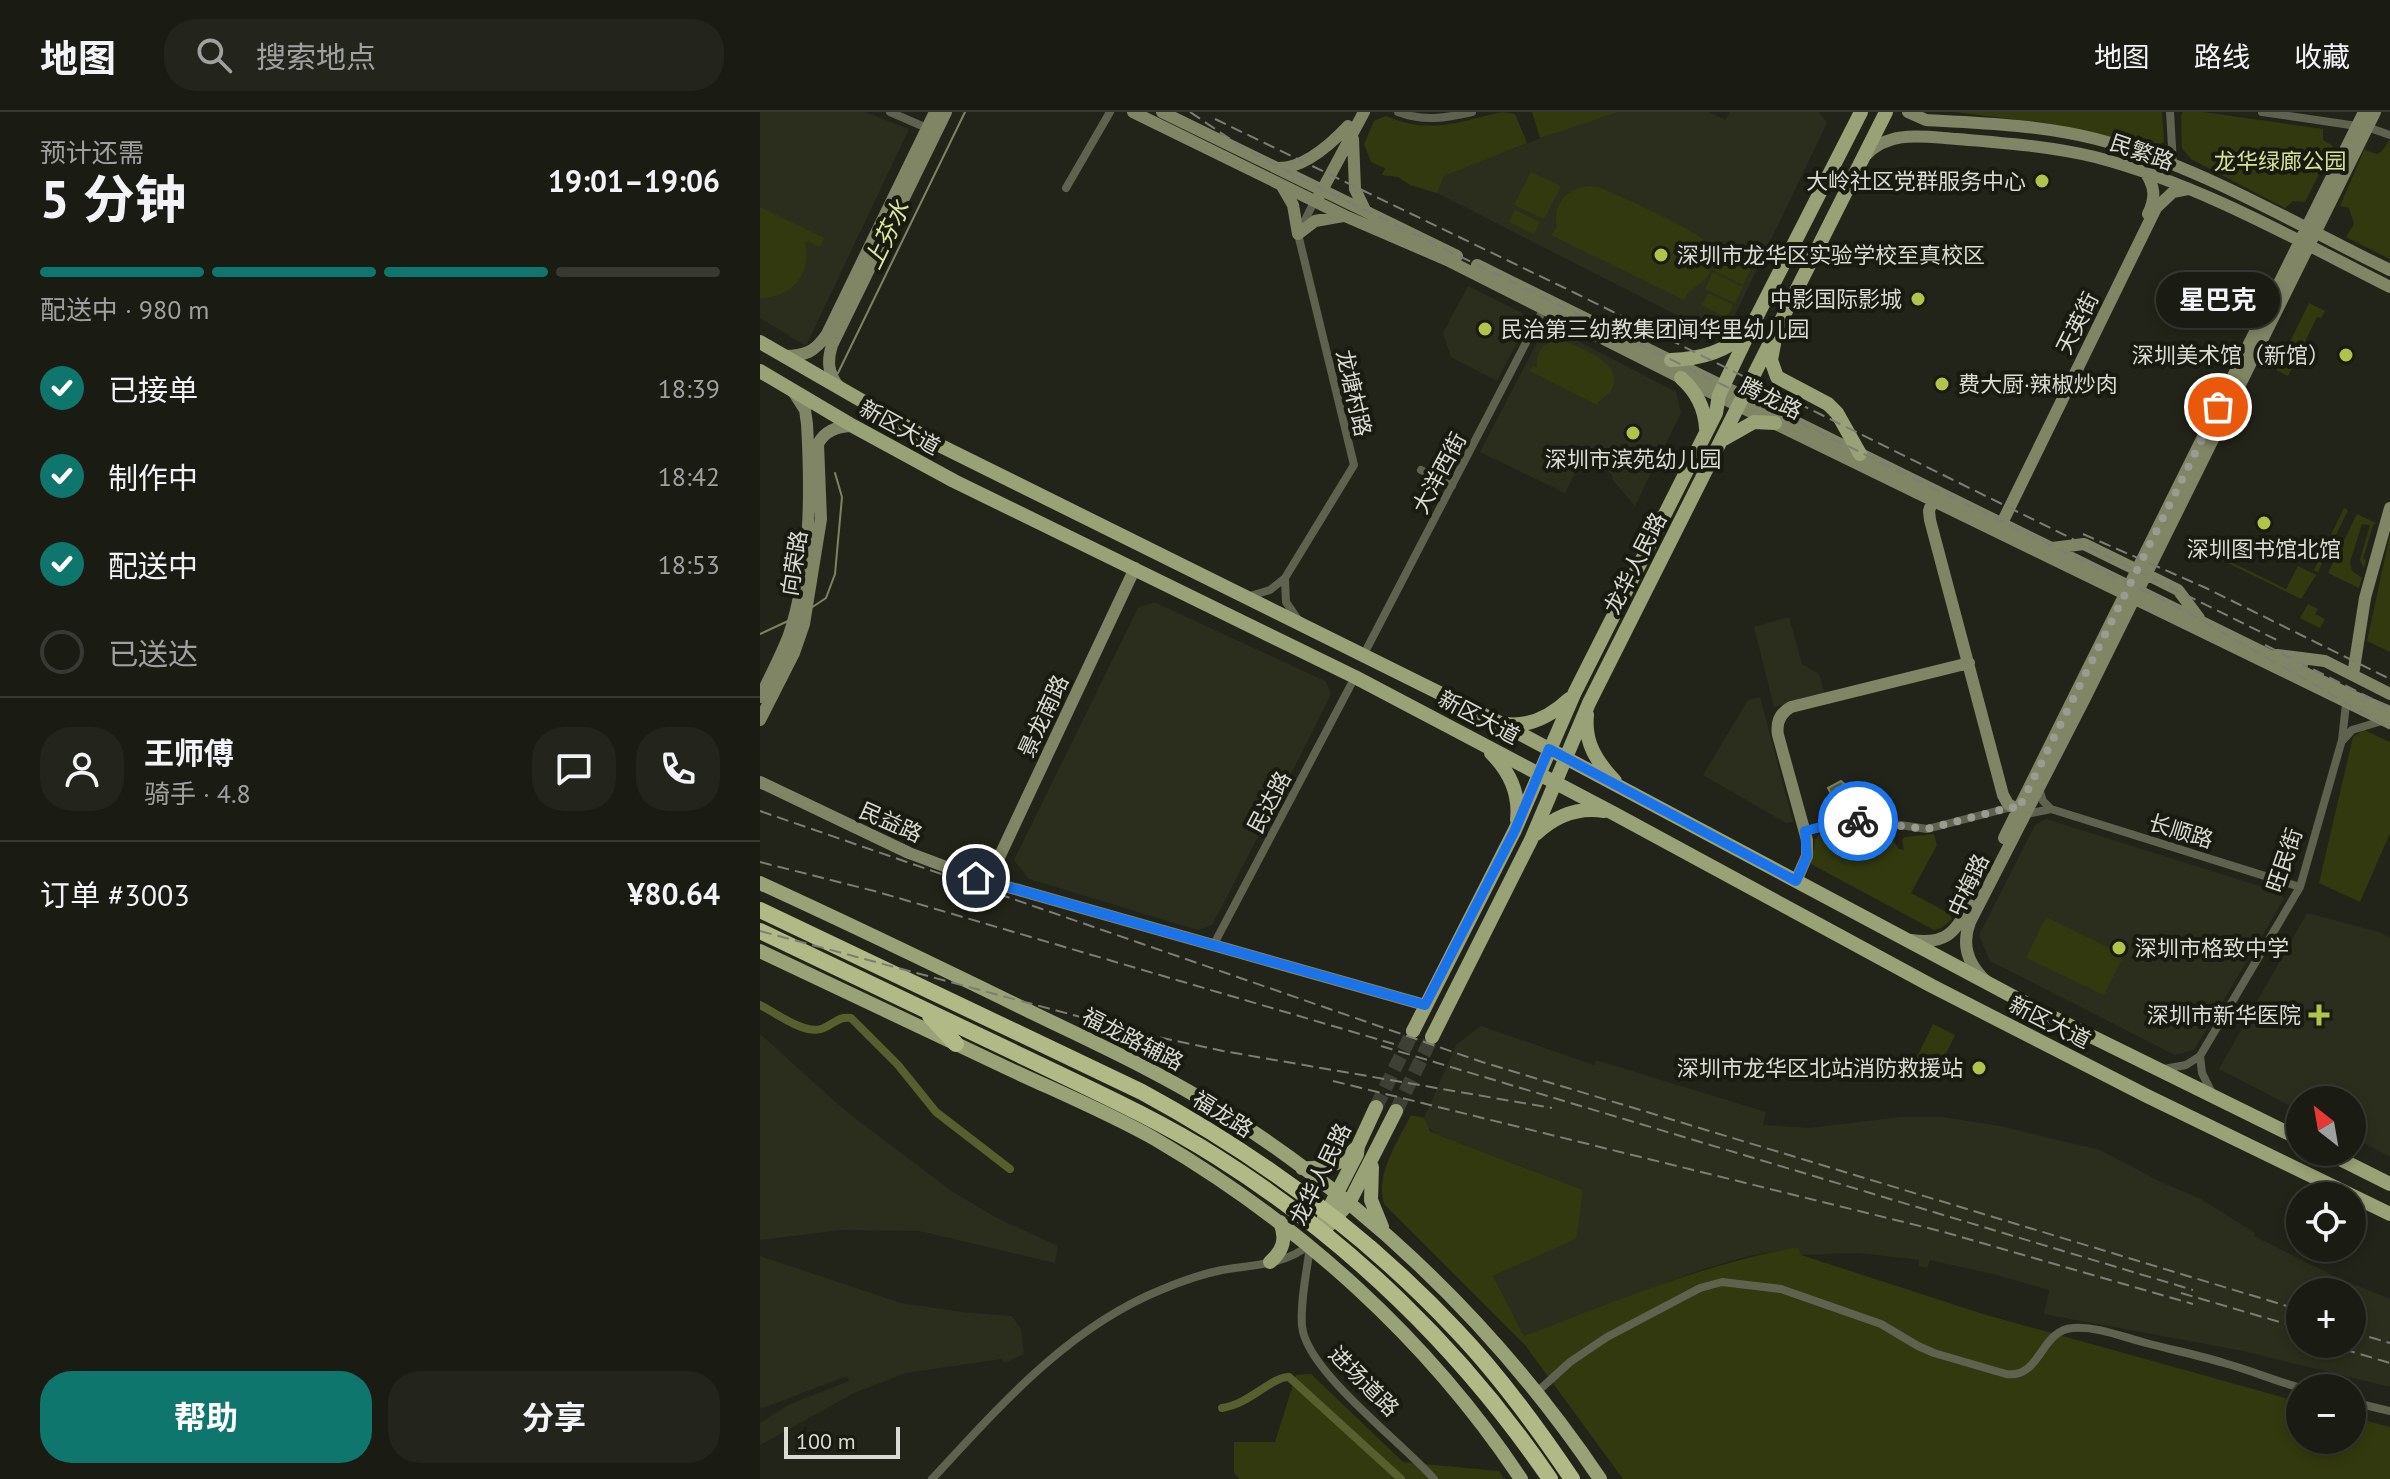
<!DOCTYPE html>
<html lang="zh">
<meta charset="utf-8">
<style>
:root{--surface:#1a1b13;--page:#23241c;--text:#f1f3f6;--muted:#9fa1a0;--line:#383933;--accent:#0f766e}
body{margin:0;font-family:"PT Sans","Noto Sans SC",sans-serif;background:var(--page);color:var(--text);height:100vh;display:flex;flex-direction:column;font-size:30px;white-space:nowrap}
*{box-sizing:border-box;margin:0}
p{font-size:26px;color:var(--muted)}
.icon{flex:none;width:44px;height:44px;fill:none;stroke:currentColor;stroke-width:2;stroke-linecap:round;stroke-linejoin:round}
.map{position:relative;flex:1;overflow:hidden}
.side{display:flex;flex-direction:column;background:var(--surface);width:760px}
.side>*{flex:none}
.needle{width:52px;rotate:329deg}
.tools{position:absolute;left:1526px;top:974px;display:grid;gap:16px}
.tools a{display:grid;place-items:center;width:80px;height:80px;border-radius:50%;background:var(--surface);box-shadow:0 4px 12px #0003,0 0 0 2px var(--line);font-size:40px}
.scale{position:absolute;left:24px;bottom:20px;width:116px;box-sizing:border-box;padding-left:8px;border:4px solid #dadcd4;border-top:0;font-size:22px;line-height:28px;white-space:nowrap;color:#dadcd4;-webkit-text-stroke:6px #191b10;paint-order:stroke}
.pin{position:absolute;display:grid;place-items:center;width:68px;height:68px;color:#fff;margin:-34px;border:4px solid #fff;border-radius:50%;box-shadow:0 2px 8px #0007}
.courier{position:absolute;display:grid;place-items:center;width:80px;height:80px;margin:-40px;border:6px solid #1a73e8;border-radius:50%;background:#fff;color:#222;box-shadow:0 2px 10px #0007}
.bubble{position:absolute;height:56px;border-radius:28px;background:var(--surface);box-shadow:0 4px 12px #0003,0 0 0 2px var(--line);font-size:26px;font-weight:700;line-height:56px;text-align:center}
.summary em{font-style:normal;font-weight:700}
.summary div{display:flex;flex-direction:column-reverse}
.summary{display:flex;align-items:center;justify-content:space-between;height:136px;padding:0 40px}
h1{font-size:52px;font-weight:700;line-height:60px}
.bar{display:grid;grid-template-columns:repeat(4,1fr);gap:12px 8px;align-content:center;height:96px;padding:0 40px}
.bar i{height:10px;border-radius:6px;background:var(--line)}
.bar .on{background:var(--accent)}
.bar p{grid-column:span 4}
.line{display:flex;align-items:center;gap:20px;padding:0 40px;border-top:2px solid var(--line)}
.line div{flex:1}
.round{display:grid;place-items:center;flex:none;width:84px;height:84px;border-radius:32px;background:var(--page)}
ol{padding:0 40px;list-style:none}
li{display:flex;align-items:center;gap:24px;height:88px}
li p{margin-inline-start:auto}
li .icon{padding:8px;border-radius:50%;background:var(--accent);color:#fff;stroke-width:4}
li:last-child{color:var(--muted)}
li i{width:44px;height:44px;border:4px solid var(--line);border-radius:50%}
.button{display:flex;gap:16px;margin-top:auto;padding:16px 40px}
.button a{flex:1;height:92px;border-radius:32px;background:var(--accent);color:#fff;font-size:32px;font-weight:700;line-height:92px;text-align:center}
.button a+a{background:var(--page);color:var(--text)}
header{display:flex;align-items:center;gap:48px;box-sizing:border-box;height:112px;padding:0 40px;background:var(--surface);border-bottom:2px solid var(--line)}
header strong{font-size:38px}
nav{display:flex;gap:44px;margin-inline-start:auto;font-size:28px}
.search{width:560px;height:72px;background:var(--page);display:flex;align-items:center;gap:20px;box-sizing:border-box;padding:0 28px;border-radius:32px;color:var(--muted);font-size:30px}
main{display:flex;flex:1;min-height:0}
.map>svg:first-child{display:block}
.built{fill:#2b2e1c;fill-rule:evenodd}
.green{fill:#33390e}
.water{fill:#575f2f;stroke:#7e8460;stroke-width:2}
.lines{fill:none;stroke-linecap:round;stroke-linejoin:round}
.stream{stroke:#7e8460;stroke-width:2}
.canal{stroke:#575f2f;stroke-width:8}
.primary-tunnel{stroke:#3e4035;stroke-width:14;stroke-dasharray:14 7;stroke-linecap:butt}
.street{stroke:#5e624e;stroke-width:8}
.secondary{stroke:#808665;stroke-width:12}
.primary{stroke:#99a177;stroke-width:14}
.highway{stroke:#b1ba87;stroke-width:16}
.rail{stroke:#7c7e75;stroke-width:2;stroke-dasharray:12 6;stroke-linecap:butt}
.done{stroke:#9a9c93;stroke-width:8;stroke-dasharray:0 14.4}
.route{stroke:#1a73e8;stroke-width:10}
.poi-dot{fill:#b2c34c;stroke:#191b10;stroke-width:3}
.labels{text-anchor:middle;stroke-width:8;stroke-linejoin:round;paint-order:stroke}
.street-label{font-size:22px;fill:#dadcd4;stroke:#191b10}
.park-label{font-size:22px;fill:#d5e296;stroke:#191b10}
.poi-label{font-size:22px;fill:#dadcd4;stroke:#191b10;text-anchor:end}
.water-label{font-size:24px;font-style:italic;fill:#dce99c;stroke:#191b10}
</style>
<header>
<strong>地图</strong>
<div class="search"><svg class="icon" aria-label="search" viewBox="0 0 24 24"><circle cx="10" cy="10" r="6"/><path d="M15 15l6 6"/></svg>搜索地点</div>
<nav><a>地图</a><a>路线</a><a>收藏</a></nav>
</header>
<main>
<section class="side">
<div class="summary"><div><h1>5 分钟</h1><p>预计还需</p></div><em>19:01–19:06</em></div>
<div class="bar"><i class="on"></i><i class="on"></i><i class="on"></i><i></i><p>配送中 · 980 m</p></div>
<ol>
<li><svg class="icon" aria-label="check" viewBox="0 0 24 24"><path d="M5 12l5 5 9-10"/></svg>已接单<p>18:39</p></li>
<li><svg class="icon" aria-label="check" viewBox="0 0 24 24"><path d="M5 12l5 5 9-10"/></svg>制作中<p>18:42</p></li>
<li><svg class="icon" aria-label="check" viewBox="0 0 24 24"><path d="M5 12l5 5 9-10"/></svg>配送中<p>18:53</p></li>
<li><i></i>已送达</li>
</ol>
<div class="line" style="height:144px"><a class="round"><svg class="icon" aria-label="person" viewBox="0 0 24 24"><circle cx="12" cy="8" r="4"/><path d="M4 21q1-7 8-7t8 7"/></svg></a><div><b>王师傅</b><p>骑手 · 4.8</p></div><a class="round"><svg class="icon" aria-label="chat" viewBox="0 0 24 24"><path d="M4 5h16v11H9l-5 4z"/></svg></a><a class="round"><svg class="icon" aria-label="phone" viewBox="0 0 24 24"><path d="M5 4h4l2 5-3 2q2 4 5 5l2-3 5 2v4C11 20 4 13 5 4z"/></svg></a></div>
<div class="line" style="height:104px"><div>订单 #3003</div><b>¥80.64</b></div>
<div class="button"><a>帮助</a><a>分享</a></div>
</section>
<div class="map">
<svg width="1630" height="1367" viewBox="0 0 1630 1367">
<rect width="100%" height="100%" fill="#222419"/>
<!-- built -->
<path class="built" d="M0,0H105L149,17L46,234L0,206Z
M858,0H949L965,8L970,0H1059L1067,11L974,205L948,219L677,81L683,64L812,14Z
M708,174L762,201L766,213L737,269L691,245L683,221Z
M795,217L916,280L921,301L875,394L852,367L853,365L842,350L825,342L805,381L720,340L782,221Z
M394,490L565,569L570,578V584L537,650L452,813L438,818L269,767L254,748L378,496Z
M1029,505L1042,552L1059,562L1065,582L1014,595L994,515Z
M1000,585L1033,710L1026,711L943,663L988,588Z
M1286,707L1522,781L1524,787L1434,938L1415,943L1230,849L1219,823L1275,713Z
M1547,801L1619,820L1630,826V1045L1592,1025V988H1540V999L1459,957Z
M721,914L834,953L836,948L1006,1000L1003,1013L1049,1016L1141,1005H1183L1240,1014L1340,1038L1405,1072L1441,1087L1495,1121L1494,1124L1576,1165L1630,1187V1275L1483,1239L1284,1202L1289,1178L1233,1162L1170,1148L1167,1156L1159,1154V1148L1099,1141L1040,1143L1038,1135L989,1144L937,1159L764,1224L733,1164L815,1127L823,1078L678,1023L665,1013L664,1006L696,933ZM1540,1180H1592V1232H1540Z
M0,922L88,1001L193,1080L237,1106L298,1134L295,1151L160,1119L82,1118L0,1128Z
M0,1144L141,1191L202,1200L252,1204L261,1217L264,1242L244,1251L241,1247L146,1261L94,1281L0,1333V1311L28,1293L89,1269L87,1264L0,1297Z"/>
<!-- green -->
<path class="green" d="M742,0L755,2L767,31L684,64L677,81L650,73L638,65L622,63L625,56L611,50L604,32L614,9L626,4C671,23 697,10 742,0Z
M772,0H858L780,26Z
M1194,0H1402L1404,30L1389,39L1292,12Z
M1423,0H1443L1563,17V28L1573,34L1545,90L1533,89L1525,96L1431,47L1422,36L1421,4Z
M1629,29H1630V147L1586,125L1594,112L1589,96L1580,94L1604,38L1617,42L1622,39Z
M771,60L801,74L784,107L754,93Z
M835,74C851,79 933,117 942,127C949,135 954,146 951,156C947,173 930,174 924,188L791,123L797,115C791,90 811,73 835,74Z
M0,95L64,126L60,135L48,129L45,131C53,162 30,187 0,186Z
M755,98L780,110L774,122L749,110Z
M962,143L991,157L983,173L954,159Z
M953,160L983,175L975,191L945,177Z
M948,181L973,193L967,206L942,193Z
M1549,191L1565,199L1561,206L1557,205L1528,264L1516,258Z
M801,228C818,235 862,249 853,274C850,284 841,285 837,293L770,259L773,254L777,256C775,240 784,229 801,228Z
M1584,396L1588,398L1558,460L1554,458Z
M1597,402L1616,411L1613,413L1603,447L1606,448L1604,456L1600,448L1610,413L1602,412L1590,450L1592,459L1602,466L1599,476L1568,461Z
M1630,423V540L1607,529Z
M1430,426L1435,429L1434,432L1526,477L1538,454L1556,463L1541,487L1431,433Z
M1548,492L1558,497L1555,502L1565,507L1560,516L1540,506Z
M1604,618L1630,630V721L1600,790L1559,771L1593,625Z
M1094,715L1125,717L1139,737L1144,738L1142,728L1145,725L1174,722L1177,733L1151,781L1190,802L1192,807L1181,816L1174,818L1051,752L1055,728L1059,722Z
M1286,805L1364,843L1344,883L1266,846Z
M1173,912L1195,923L1177,960L1155,949Z
M651,1003L664,1006L670,1019L678,1023L823,1078L816,1127L733,1164L764,1224C854,1190 943,1152 1038,1135L1041,1143L1223,1202L1540,1290V1328H1592V1305L1630,1315V1367H863L765,1233L624,1092C615,1062 638,1029 651,1003Z
M551,1262L643,1350L739,1359L744,1367H480L474,1361V1330H515L536,1263Z"/>
<!-- water -->
<path class="water" d="M1081,669L1089,676L1090,686L1082,693L1076,691L1068,676Z"/>
<g class="lines">
<!-- stream -->
<path class="stream" d="M78,261L205,0
M51,496L66,486L75,462L82,385L75,361
M0,522L28,509"/>
<!-- canal -->
<path class="canal" d="M0,893C16,901 43,922 61,917C73,913 78,904 91,906L138,953L176,1000L250,1057
M462,1296C490,1292 511,1265 529,1265L641,1367"/>
<!-- primary-tunnel -->
<path class="primary-tunnel" d="M616,995L653,919
M636,999L672,925"/>
<!-- street -->
<path class="street" d="M130,0L167,16
M638,0C664,10 686,6 712,0
M1410,0L1413,52
M1502,0L1597,14
M1607,15L1630,23
M306,76L350,0
M661,358L692,374
M525,468L526,490L537,506
M490,484L510,478L525,466L594,353L538,122L554,90
M604,542L784,196
M1583,628L1592,618L1622,609
M1279,677L1283,689L1291,697
M1266,702L1291,697L1540,775
M1045,719L1091,709L1120,710L1167,717L1252,695
M454,832L595,565
M1440,944L1442,961L1452,981
M1404,957L1426,953L1440,944L1540,775L1582,628L1586,592
M550,1134C547,1159 540,1189 542,1214C546,1259 642,1330 674,1367
M777,1280L810,1250L847,1225L940,1176L962,1170L1021,1177L1121,1212L1158,1234L1174,1241L1246,1262C1281,1267 1280,1218 1313,1216C1337,1214 1363,1225 1386,1231C1412,1238 1438,1243 1464,1251C1490,1258 1515,1269 1541,1276
M1592,1290L1630,1299
M172,1367C240,1294 308,1215 403,1177C422,1169 442,1162 462,1158C491,1153 525,1153 549,1133"/>
<!-- secondary -->
<path class="secondary" d="M373,0L585,104L687,148L921,266L1630,611
M402,0L697,144
M1148,0L1166,8C1223,11 1280,13 1336,27C1439,53 1534,112 1630,158
M593,27L595,77L605,98
M1105,44C1129,17 1165,25 1197,27C1243,31 1290,34 1335,45C1439,72 1535,127 1630,175
M517,56C543,57 571,32 588,14
M1385,60C1395,74 1396,86 1388,102
M522,74L533,93L538,122L555,109L583,104
M559,84L604,0
M717,153L1590,583L1630,600
M24,244C45,244 55,240 67,222L175,0
M78,274C68,261 67,249 72,233L186,0
M1173,387L1169,399L1170,408L1243,683L1248,692L1258,698
M1242,411L1396,96L1413,80L1428,77
M1292,436L1324,432L1377,458
M1386,462L1418,478L1439,506
M1517,543L1565,549L1630,582
M1593,563L1605,486L1630,396
M0,585C10,565 21,544 29,523C51,456 51,381 47,312L45,298L33,279
M0,608L34,541L44,512L61,407L58,332C65,318 78,314 93,314
M0,670L149,741L216,766L665,893
M1244,726L1604,0
M228,769L375,456
M1036,769L1047,744V728L1018,623C1016,611 1020,601 1031,595L1209,551
M1151,828C1184,833 1195,822 1210,793
M1225,868C1208,852 1201,833 1210,810L1325,586L1615,0"/>
<!-- primary -->
<path class="primary" d="M0,230L177,332L742,612L1282,900L1540,1027
M1014,232L1011,248L1017,265L1068,292L1077,301L1100,342
M911,248C938,247 965,241 985,221
M0,259L93,314L194,369L595,565L853,701L1172,874L1387,984L1630,1102
M921,266C937,280 945,296 946,317
M964,327L994,310L1015,311
M827,603C824,631 837,650 855,669
M746,612C771,615 791,604 809,587
M731,641C749,659 760,681 757,708
M776,722C795,704 818,695 844,699
M0,771C92,813 183,857 273,901C337,932 401,961 461,999C613,1095 740,1219 840,1367
M0,839C82,878 165,917 247,956C296,979 347,1000 395,1027C540,1112 668,1227 761,1367
M653,919L755,718L815,580L956,301L959,283L995,208L1101,0
M672,925L771,728L829,591L1126,0
M1566,1040L1630,1072
M612,1055L611,1088L622,1115
M542,1056C562,1057 582,1053 595,1037
M563,1108L597,1042L598,1034L616,995
M567,1115L589,1091L636,999
M510,1150C523,1139 527,1127 520,1110"/>
<!-- highway -->
<path class="highway" d="M0,798L382,980C498,1043 606,1122 696,1218C740,1264 777,1315 812,1367
M0,819C89,862 179,904 268,947C332,978 397,1007 457,1045C589,1128 702,1238 790,1367
M170,904L196,932"/>
<!-- rail -->
<path class="rail" d="M430,0L485,37L552,72L1427,500L1630,616
M455,7L815,181L1521,530
M1323,422L1446,476L1630,567
M1505,533L1630,596
M0,699L722,950L1540,1198
M0,750L118,780L634,932
M0,819L384,922L463,939L792,996
M621,934L1433,1178
M573,969L1184,1120L1433,1192
M1421,1181L1540,1216
M1592,1220L1630,1231
M1566,1232L1630,1251"/>
</g>
<g class="lines">
<!-- done -->
<path class="done" d="M1098,709L1167,717L1252,695L1258,698L1458,295"/>
<!-- route -->
<path class="route" d="M216,766L665,893L755,718L789,637L1036,769L1047,744L1045,719L1072,712L1098,709"/>
</g>
<!-- markers -->
<g class="poi-dot">
<circle cx="1282" cy="69" r="8"/>
<circle cx="901" cy="143" r="8"/>
<circle cx="1158" cy="187" r="8"/>
<circle cx="725" cy="217" r="8"/>
<circle cx="1586" cy="243" r="8"/>
<circle cx="1182" cy="272" r="8"/>
<circle cx="873" cy="321" r="8"/>
<circle cx="1504" cy="411" r="8"/>
<circle cx="1359" cy="836" r="8"/>
<path d="M1555 891h8v8h8v8h-8v8h-8v-8h-8v-8h8z"/>
<circle cx="1219" cy="956" r="8"/>
</g>
<g class="labels">
<!-- street labels -->
<g class="street-label">
<text transform="translate(1382 40) rotate(19)" y="8">民繁路</text>
<text transform="translate(1317 211) rotate(-63)" y="8">天英街</text>
<text transform="translate(594 281) rotate(77)" y="8">龙塘村路</text>
<text transform="translate(1011 286) rotate(26)" y="8">腾龙路</text>
<text transform="translate(140 315) rotate(29)" y="8">新区大道</text>
<text transform="translate(679 361) rotate(-62)" y="8">大洋西街</text>
<text transform="translate(34 451) rotate(-81)" y="8">向荣路</text>
<text transform="translate(875 451) rotate(-63)" y="8">龙华人民路</text>
<text transform="translate(283 604) rotate(-65)" y="8">景龙南路</text>
<text transform="translate(719 605) rotate(28)" y="8">新区大道</text>
<text transform="translate(509 690) rotate(-62)" y="8">民达路</text>
<text transform="translate(131 710) rotate(24)" y="8">民益路</text>
<text transform="translate(1421 719) rotate(17)" y="8">长顺路</text>
<text transform="translate(1524 748) rotate(-71)" y="8">旺民街</text>
<text transform="translate(1208 773) rotate(-65)" y="8">中梅路</text>
<text transform="translate(1290 910) rotate(27)" y="8">新区大道</text>
<text transform="translate(373 927) rotate(27)" y="8">福龙路辅路</text>
<text transform="translate(463 1002) rotate(32)" y="8">福龙路</text>
<text transform="translate(560 1062) rotate(-64)" y="8">龙华人民路</text>
<text transform="translate(604 1269) rotate(45)" y="8">进场道路</text>
</g>
<!-- park labels -->
<g class="park-label">
<text x="1520" y="57">龙华绿廊公园</text>
</g>
<!-- poi labels -->
<g class="poi-label">
<text x="1266" y="77">大岭社区党群服务中心</text>
<text x="917" y="151" text-anchor="start">深圳市龙华区实验学校至真校区</text>
<text x="1142" y="195">中影国际影城</text>
<text x="741" y="225" text-anchor="start">民治第三幼教集团闻华里幼儿园</text>
<text x="1570" y="251">深圳美术馆（新馆）</text>
<text x="1198" y="280" text-anchor="start">费大厨·辣椒炒肉</text>
<text x="873" y="355" text-anchor="middle">深圳市滨苑幼儿园</text>
<text x="1504" y="445" text-anchor="middle">深圳图书馆北馆</text>
<text x="1375" y="844" text-anchor="start">深圳市格致中学</text>
<text x="1541" y="911">深圳市新华医院</text>
<text x="1203" y="964">深圳市龙华区北站消防救援站</text>
</g>
<!-- water labels -->
<g class="water-label">
<text transform="translate(127 123) rotate(-64)" y="8">上芬水</text>
</g>
</g>
</svg>
<div class="tools">
<a><svg class="needle" viewBox="-14 -14 28 28"><path d="M0-13l5 13h-10z" fill="#e53935"/><path d="M0 13l5-13h-10z" fill="#9fa1a0"/></svg></a>
<a><svg class="icon" aria-label="locate" viewBox="0 0 24 24"><circle cx="12" cy="12" r="6"/><path d="M12 2v4M12 18v4M2 12h4M18 12h4"/></svg></a>
<a>+</a>
<a>−</a>
</div>
<div class="scale">100 m</div>
<div class="pin" style="left:1458px;top:295px;background:#ea580c"><svg class="icon" aria-label="bag" viewBox="0 0 24 24"><path d="M5 8h14l-1 12H6zM9 8a3 3 0 0 1 6 0"/></svg></div>
<div class="pin" style="left:216px;top:766px;background:#1f2937"><svg class="icon" aria-label="home" viewBox="0 0 24 24"><path d="M3 11l9-7 9 7M6 9v11h12V9"/></svg></div>
<div class="courier" style="left:1098px;top:709px"><svg class="icon" aria-label="bike" viewBox="0 0 24 24"><circle cx="6" cy="16" r="4"/><circle cx="18" cy="16" r="4"/><path d="M6 16l4-8h5l3 8M10 8l3 8H6M13 5h3"/></svg></div>
<div class="bubble" style="left:1396px;top:160px;width:124px">星巴克</div>
</div>
</main>
